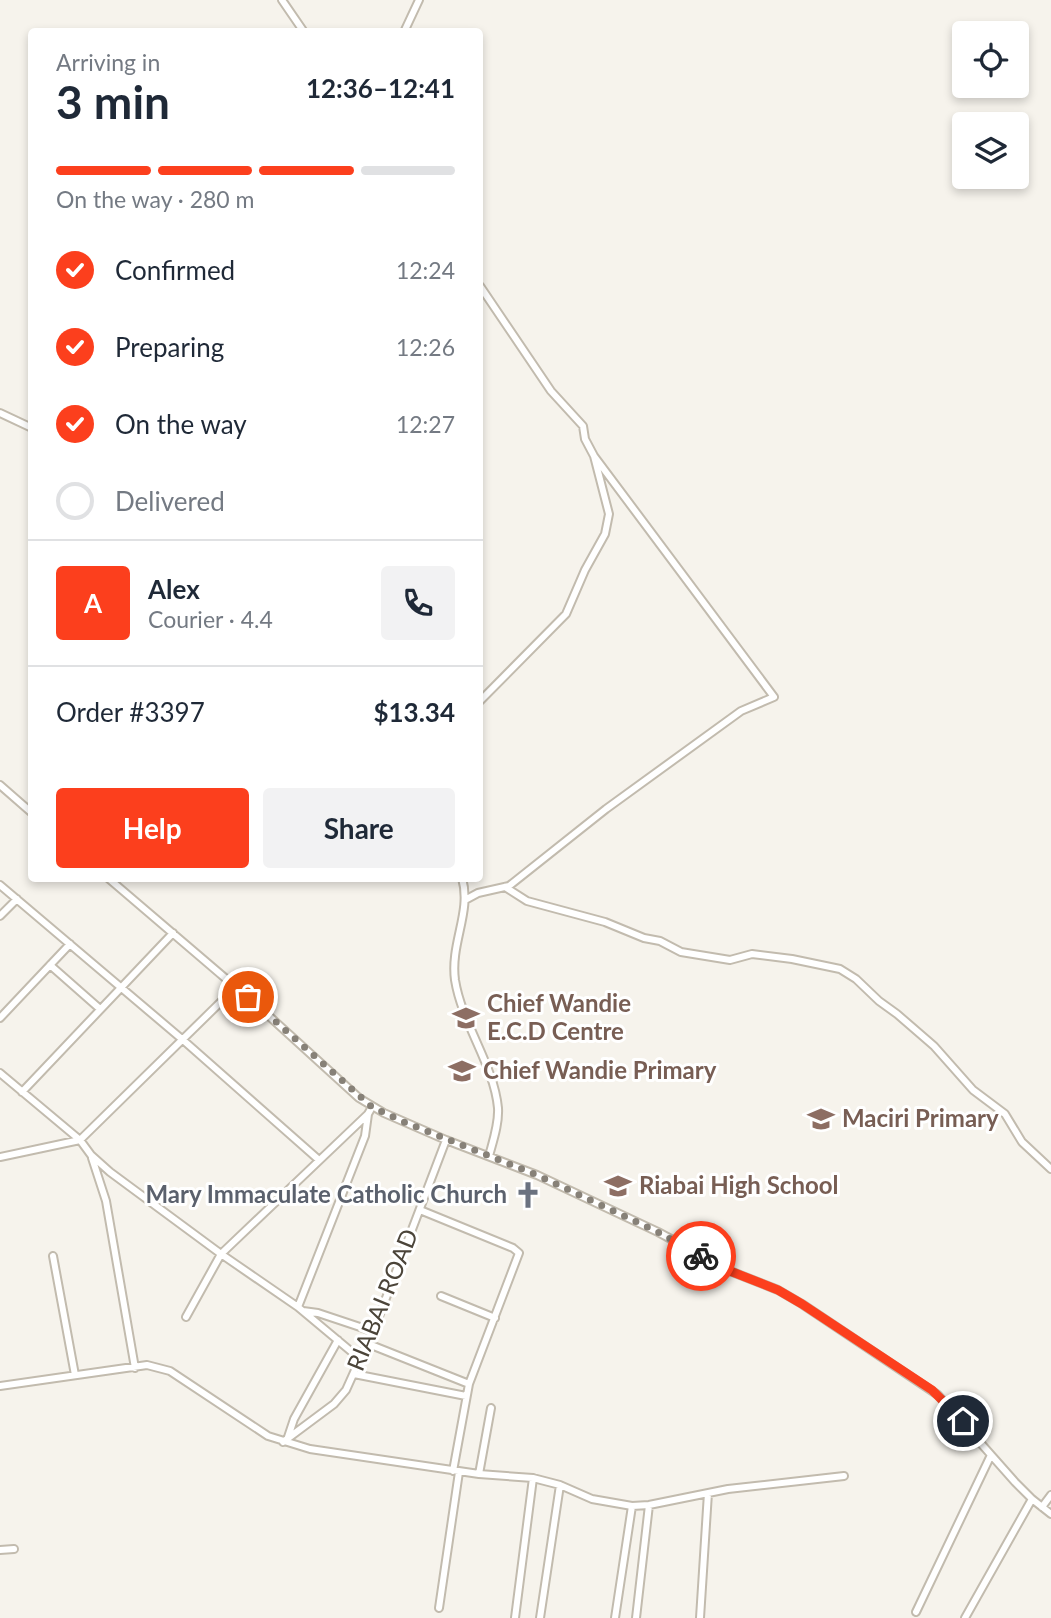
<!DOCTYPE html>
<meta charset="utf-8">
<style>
:root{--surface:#fff;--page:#f2f2f3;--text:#1f2937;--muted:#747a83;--line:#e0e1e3;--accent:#fc3f1d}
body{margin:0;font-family:Lato,sans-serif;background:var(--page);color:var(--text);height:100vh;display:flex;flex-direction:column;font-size:26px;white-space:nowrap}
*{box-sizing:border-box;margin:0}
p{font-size:23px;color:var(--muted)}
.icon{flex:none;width:38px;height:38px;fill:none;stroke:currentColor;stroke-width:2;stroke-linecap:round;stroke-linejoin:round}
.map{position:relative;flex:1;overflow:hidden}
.details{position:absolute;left:28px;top:28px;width:455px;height:854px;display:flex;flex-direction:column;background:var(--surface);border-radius:7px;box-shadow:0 4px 10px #0003}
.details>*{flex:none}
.fabs{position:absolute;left:952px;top:21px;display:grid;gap:14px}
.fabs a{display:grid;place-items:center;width:77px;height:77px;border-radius:7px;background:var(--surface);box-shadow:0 4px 10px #0003;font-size:35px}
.pin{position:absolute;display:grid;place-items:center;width:60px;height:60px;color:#fff;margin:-30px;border:4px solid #fff;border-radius:50%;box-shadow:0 2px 7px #0007}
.courier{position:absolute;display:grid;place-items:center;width:70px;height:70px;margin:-35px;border:5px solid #fc3f1d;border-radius:50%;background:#fff;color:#222;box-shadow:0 2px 9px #0007}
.overview em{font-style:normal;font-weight:700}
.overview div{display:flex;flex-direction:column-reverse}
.overview{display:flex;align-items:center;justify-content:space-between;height:119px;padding:0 28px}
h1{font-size:46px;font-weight:700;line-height:52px}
.bar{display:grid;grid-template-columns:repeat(4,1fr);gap:10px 7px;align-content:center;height:84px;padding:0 28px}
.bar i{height:9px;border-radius:5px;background:var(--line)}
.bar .selected{background:var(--accent)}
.bar p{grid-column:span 4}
.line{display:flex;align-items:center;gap:18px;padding:0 28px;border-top:2px solid var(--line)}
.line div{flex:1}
.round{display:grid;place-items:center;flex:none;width:74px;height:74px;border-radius:7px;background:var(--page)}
ol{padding:0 28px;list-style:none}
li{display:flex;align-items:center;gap:21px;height:77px}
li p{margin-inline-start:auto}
li .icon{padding:7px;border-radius:50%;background:var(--accent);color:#fff;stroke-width:4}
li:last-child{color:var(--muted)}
li i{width:38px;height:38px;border:4px solid var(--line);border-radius:50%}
.cta{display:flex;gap:14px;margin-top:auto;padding:14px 28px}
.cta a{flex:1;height:80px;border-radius:7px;background:var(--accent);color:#fff;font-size:28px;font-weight:700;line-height:80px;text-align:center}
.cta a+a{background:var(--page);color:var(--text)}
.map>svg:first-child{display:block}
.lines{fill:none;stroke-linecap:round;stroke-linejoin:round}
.street-casing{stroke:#c2bbae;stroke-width:10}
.street{stroke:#fff;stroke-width:6}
.done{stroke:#878178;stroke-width:7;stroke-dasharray:0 12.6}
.route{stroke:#fc3f1d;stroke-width:9}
.labels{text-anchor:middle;stroke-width:6;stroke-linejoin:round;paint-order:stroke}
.education-label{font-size:24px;font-weight:bold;fill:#785e54;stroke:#fff;text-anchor:start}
.worship-label{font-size:24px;font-weight:bold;fill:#5b616d;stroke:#fff;text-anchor:end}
.street-label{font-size:24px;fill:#4b4439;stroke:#fff}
</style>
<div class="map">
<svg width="1051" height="1618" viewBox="0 0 1051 1618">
<rect width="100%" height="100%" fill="#f6f3ec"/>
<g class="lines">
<defs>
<path id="street" d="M282,0L304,32
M404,32L419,0
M480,286L551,391L583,426L585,439L594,456L609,514L605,534L585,570L566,614L480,701
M0,413L32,428
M0,785L32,813
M108,878L259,1007L359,1098L384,1113L446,1140
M462,878C472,912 450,943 455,980C462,1024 494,1065 498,1108C499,1124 493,1141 489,1156
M0,885L183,1040L319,1160
M505,887L527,901L605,922L644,938L660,941L681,952L730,960L752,954L792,959L840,969L856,979L879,1001L897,1014L934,1046L973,1090L1005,1114L1022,1142L1051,1169
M465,900L478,893L509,886L606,809L741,711L774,697L594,456
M0,916L17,899
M50,965L100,1009
M0,1018L70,944
M0,1073L80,1140L91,1155L110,1172L221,1254L298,1307L359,1358
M22,1092L173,933
M0,1157L80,1140L236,987
M92,1158L106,1201L135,1368
M420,1210L513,1248L519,1253L469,1384L453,1471
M53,1256L75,1375
M441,1296L495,1318
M298,1307L365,1136L368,1114
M303,1311L318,1313L372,1331
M186,1317L221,1254L368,1114L372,1107
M366,1343L469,1384
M354,1374L466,1396
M0,1386L147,1365L170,1371L268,1436L310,1449L479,1474L533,1478L560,1485L592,1499L632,1506L649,1505L728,1489L844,1476
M287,1440L294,1419L338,1340
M283,1442L334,1404L346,1390L378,1319L446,1140L537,1175L658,1232L730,1271L778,1290L802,1304L938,1395L1015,1482L1032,1499L1051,1514
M479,1474L491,1408
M1042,1507L1051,1495
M0,1550L14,1549
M439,1608L459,1472
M916,1612L991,1455
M515,1618L533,1478
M540,1618L560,1485
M615,1618L632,1506
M636,1618L649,1505
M700,1618L708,1493
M965,1618L1032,1499"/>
</defs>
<!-- street casing -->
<use href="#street" class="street-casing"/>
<!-- street -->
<use href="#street" class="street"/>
</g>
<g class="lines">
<!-- done -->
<path class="done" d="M248,997L372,1107L404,1122L537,1175L658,1232L701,1256"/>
<!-- route -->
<path class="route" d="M701,1256L730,1271L778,1290L802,1304L932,1390L963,1421"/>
</g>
<!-- icons -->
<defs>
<symbol id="school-bare" viewBox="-9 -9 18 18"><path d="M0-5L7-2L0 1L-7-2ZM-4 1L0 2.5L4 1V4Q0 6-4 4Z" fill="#8d6e63" stroke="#fff" stroke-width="2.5" paint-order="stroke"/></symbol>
<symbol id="church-bare" viewBox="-9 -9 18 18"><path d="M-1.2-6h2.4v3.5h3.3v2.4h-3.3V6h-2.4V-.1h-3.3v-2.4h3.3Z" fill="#6b7280" stroke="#fff" stroke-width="2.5" paint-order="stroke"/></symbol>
</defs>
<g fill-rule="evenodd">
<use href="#school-bare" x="447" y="999" width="38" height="38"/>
<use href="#school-bare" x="443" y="1052" width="38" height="38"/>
<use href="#school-bare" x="802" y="1100" width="38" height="38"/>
<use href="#school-bare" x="599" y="1167" width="38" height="38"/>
<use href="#church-bare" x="509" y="1176" width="38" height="38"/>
</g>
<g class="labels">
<!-- education labels -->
<g class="education-label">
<text x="487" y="1012">Chief Wandie<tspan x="487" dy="28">E.C.D Centre</tspan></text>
<text x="483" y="1079">Chief Wandie Primary</text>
<text x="842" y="1127">Maciri Primary</text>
<text x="639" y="1194">Riabai High School</text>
</g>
<!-- worship labels -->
<g class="worship-label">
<text x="507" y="1203">Mary Immaculate Catholic Church</text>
</g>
<!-- street labels -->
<g class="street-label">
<text transform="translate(383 1300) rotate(-68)" y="8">RIABAI ROAD</text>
</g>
</g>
</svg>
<div class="fabs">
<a><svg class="icon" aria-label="locate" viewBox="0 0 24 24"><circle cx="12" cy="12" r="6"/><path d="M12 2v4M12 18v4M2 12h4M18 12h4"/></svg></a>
<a><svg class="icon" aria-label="layers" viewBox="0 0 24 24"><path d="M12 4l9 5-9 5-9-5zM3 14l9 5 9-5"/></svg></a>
</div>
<div class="pin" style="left:248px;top:997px;background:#ea580c"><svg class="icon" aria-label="bag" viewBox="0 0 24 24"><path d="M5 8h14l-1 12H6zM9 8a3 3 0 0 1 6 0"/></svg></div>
<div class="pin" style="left:963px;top:1421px;background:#1f2937"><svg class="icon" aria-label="home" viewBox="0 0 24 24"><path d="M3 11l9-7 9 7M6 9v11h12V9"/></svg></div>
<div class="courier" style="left:701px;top:1256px"><svg class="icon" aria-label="bike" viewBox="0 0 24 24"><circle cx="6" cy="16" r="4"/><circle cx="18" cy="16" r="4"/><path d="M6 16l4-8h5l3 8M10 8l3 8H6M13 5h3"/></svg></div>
<section class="details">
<div class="overview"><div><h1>3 min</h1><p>Arriving in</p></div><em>12:36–12:41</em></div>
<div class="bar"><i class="selected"></i><i class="selected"></i><i class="selected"></i><i></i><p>On the way · 280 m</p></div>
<ol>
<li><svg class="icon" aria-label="check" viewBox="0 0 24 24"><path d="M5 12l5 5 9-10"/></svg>Confirmed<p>12:24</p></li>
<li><svg class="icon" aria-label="check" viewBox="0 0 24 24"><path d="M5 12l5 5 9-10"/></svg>Preparing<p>12:26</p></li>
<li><svg class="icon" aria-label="check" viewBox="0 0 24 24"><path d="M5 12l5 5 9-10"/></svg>On the way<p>12:27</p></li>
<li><i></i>Delivered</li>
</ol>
<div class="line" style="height:126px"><b class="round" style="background:var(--accent);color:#fff">A</b><div><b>Alex</b><p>Courier · 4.4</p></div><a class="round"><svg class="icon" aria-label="phone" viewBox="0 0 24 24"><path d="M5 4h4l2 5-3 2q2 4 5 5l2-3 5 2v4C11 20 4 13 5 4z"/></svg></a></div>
<div class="line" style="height:91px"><div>Order #3397</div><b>$13.34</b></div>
<div class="cta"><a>Help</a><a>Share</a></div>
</section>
</div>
